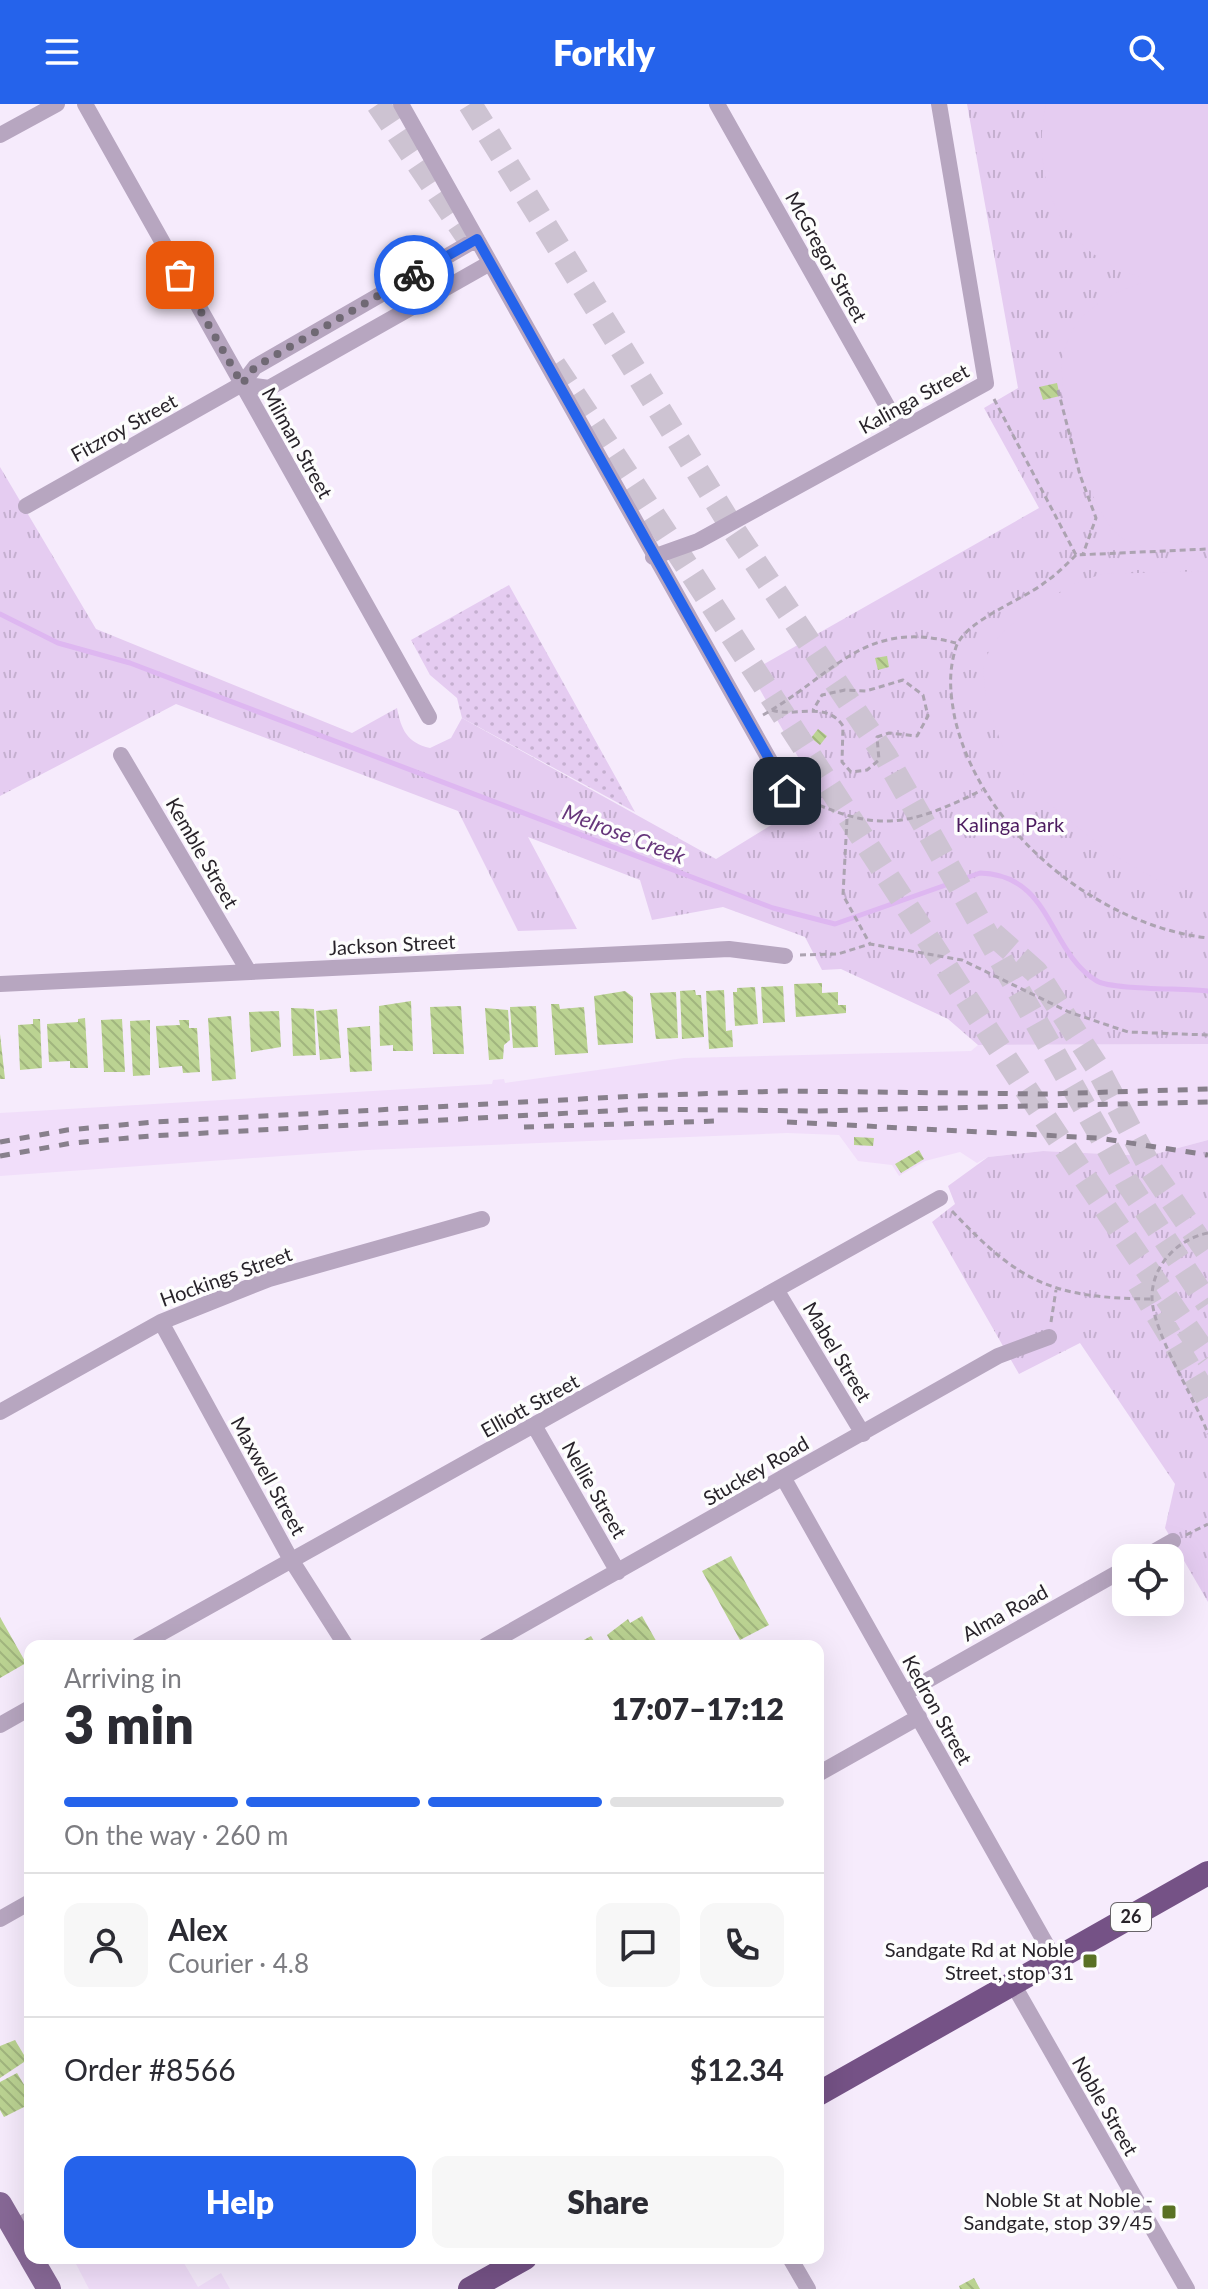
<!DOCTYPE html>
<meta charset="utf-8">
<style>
:root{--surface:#fff;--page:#f7f7f7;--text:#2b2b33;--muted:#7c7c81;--line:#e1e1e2;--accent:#2563eb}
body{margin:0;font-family:Lato,sans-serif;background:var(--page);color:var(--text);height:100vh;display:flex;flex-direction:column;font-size:30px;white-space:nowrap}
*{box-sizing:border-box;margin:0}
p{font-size:26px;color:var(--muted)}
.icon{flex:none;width:44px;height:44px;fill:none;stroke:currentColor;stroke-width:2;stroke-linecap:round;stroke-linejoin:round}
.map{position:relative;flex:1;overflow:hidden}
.drawer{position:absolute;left:24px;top:1536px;width:800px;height:624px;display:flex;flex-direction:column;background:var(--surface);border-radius:16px;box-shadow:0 8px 32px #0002}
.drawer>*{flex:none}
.buttons{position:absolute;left:1112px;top:1440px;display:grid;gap:16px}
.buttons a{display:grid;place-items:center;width:72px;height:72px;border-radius:16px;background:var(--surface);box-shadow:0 8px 32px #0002;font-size:40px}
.pin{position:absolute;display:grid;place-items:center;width:68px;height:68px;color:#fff;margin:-34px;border-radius:16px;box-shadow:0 4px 12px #0006}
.courier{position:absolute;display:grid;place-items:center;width:80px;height:80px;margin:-40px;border:6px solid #2563eb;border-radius:50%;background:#fff;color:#222;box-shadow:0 2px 10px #0007}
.head em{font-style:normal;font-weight:800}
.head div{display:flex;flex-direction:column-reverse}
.head{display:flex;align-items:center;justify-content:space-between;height:136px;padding:0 40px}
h1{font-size:52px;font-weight:800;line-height:60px}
.bar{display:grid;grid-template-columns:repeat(4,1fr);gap:12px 8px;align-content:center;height:96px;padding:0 40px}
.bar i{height:10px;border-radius:6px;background:var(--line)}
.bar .selected{background:var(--accent)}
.bar p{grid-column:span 4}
.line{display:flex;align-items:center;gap:20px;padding:0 40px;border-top:2px solid var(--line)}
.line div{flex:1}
.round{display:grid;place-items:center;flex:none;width:84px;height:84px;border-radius:16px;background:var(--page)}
.action{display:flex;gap:16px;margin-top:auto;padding:16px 40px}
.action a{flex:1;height:92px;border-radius:16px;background:var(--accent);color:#fff;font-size:32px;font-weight:800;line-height:92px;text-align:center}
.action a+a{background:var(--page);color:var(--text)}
header{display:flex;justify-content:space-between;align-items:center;height:104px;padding:0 40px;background:var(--accent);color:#fff;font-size:36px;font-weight:800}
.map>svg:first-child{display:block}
.built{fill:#f1defa}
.grass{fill:url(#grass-dots)}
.park{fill:url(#park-tufts)}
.garden{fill:#e5ccf1}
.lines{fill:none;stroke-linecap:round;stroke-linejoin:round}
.stream{stroke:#deb7f1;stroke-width:5}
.building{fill:url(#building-back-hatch)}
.highway-tunnel{stroke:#cdc3d2;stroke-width:24;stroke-dasharray:24 12;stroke-linecap:butt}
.path{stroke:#aca3b1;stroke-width:3;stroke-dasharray:6 4;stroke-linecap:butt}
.street{stroke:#b7a6c0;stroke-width:16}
.primary{stroke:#876896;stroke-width:24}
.highway{stroke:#755286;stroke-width:24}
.rail{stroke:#88808c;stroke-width:5;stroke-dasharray:10 10;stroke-linecap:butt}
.done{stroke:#706974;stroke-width:8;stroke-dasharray:0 14.4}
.route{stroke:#2563eb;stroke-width:10}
.poi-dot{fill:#5a7224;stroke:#fdfdfd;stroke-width:3}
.labels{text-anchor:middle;stroke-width:7;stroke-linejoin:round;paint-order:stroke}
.shield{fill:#fdfdfd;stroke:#686469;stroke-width:2}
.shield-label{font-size:18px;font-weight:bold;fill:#28232a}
.street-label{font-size:20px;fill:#28232a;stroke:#fdfdfd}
.park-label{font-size:20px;fill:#4c1b5f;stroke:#fdfdfd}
.poi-label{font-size:20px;fill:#28232a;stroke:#fdfdfd;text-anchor:end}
.water-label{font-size:22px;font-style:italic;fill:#66367b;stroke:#fdfdfd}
</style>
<header><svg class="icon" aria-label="menu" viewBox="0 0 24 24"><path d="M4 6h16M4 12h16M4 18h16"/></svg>Forkly<svg class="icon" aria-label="search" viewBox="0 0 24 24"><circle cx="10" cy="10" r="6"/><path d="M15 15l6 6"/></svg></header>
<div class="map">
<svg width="1208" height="2185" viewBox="0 0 1208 2185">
<defs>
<pattern id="grass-dots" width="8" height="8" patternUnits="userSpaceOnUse" patternTransform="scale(2)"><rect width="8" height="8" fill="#e5ccf1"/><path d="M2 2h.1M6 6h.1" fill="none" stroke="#c4afcf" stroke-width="1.8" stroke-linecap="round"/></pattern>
<pattern id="park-tufts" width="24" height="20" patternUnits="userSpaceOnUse" patternTransform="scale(2)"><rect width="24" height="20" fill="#e5ccf1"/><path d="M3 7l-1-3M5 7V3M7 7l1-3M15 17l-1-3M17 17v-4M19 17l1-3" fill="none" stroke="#c4afcf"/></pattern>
<pattern id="building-back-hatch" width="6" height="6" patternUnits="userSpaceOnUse" patternTransform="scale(2)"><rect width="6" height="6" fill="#bbd392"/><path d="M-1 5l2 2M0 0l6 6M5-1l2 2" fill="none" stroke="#a1b57e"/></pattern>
</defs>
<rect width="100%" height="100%" fill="#f6ebfc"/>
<!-- built -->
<path class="built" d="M1208,940V1036L1148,1052L1043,1047L988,1053L977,1059L960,1048L925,1057L899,1072L892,1061L858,1057L839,1031L787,1029L367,1046L0,1072V1009L492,980L493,976L504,975L505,979L684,954L971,947L978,941Z
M82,2154H181L198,2183L221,2169L230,2185H89L75,2158Z"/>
<!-- grass -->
<path class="grass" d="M509,481L635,708L462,614L457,594L430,571L411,536Z"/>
<!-- park -->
<path class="park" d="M967,0H1208V940L978,941L948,915L841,865L822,866L805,833L723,803L652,816L640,776L528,733L577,825L518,827L458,707L176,600L0,692V363L96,525L352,629L397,604C401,625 407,639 430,644L451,634L462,614L716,755L786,712L807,706L815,683L750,568L1039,404L984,304L1018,284Z
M1208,1036V1498L1165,1424L1175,1380L1080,1239L1019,1270L932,1118L955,1100L948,1082L988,1053L1043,1047L1148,1052Z"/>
<!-- garden -->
<path class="garden" d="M1046,0H1208V441C1183,443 1153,447 1129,438C1089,421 1058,295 1062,255C1063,246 1069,234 1073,226C1087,200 1126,182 1153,176C1144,173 1132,171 1123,167C1055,138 1031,68 1046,0Z
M1208,467V789L1168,782L1108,748L1041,693L1003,644L986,596L983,563L992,539L1010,522L1073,480L1102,470Z"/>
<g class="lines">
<!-- stream -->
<path class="stream" d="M0,510L58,539L130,559L773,804L835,820L980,769C1053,771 1047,847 1097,877C1112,886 1185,884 1208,887"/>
</g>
<!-- building -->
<path class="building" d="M1057,279L1060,292L1043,296L1039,283Z
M887,552L889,563L878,566L875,554Z
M818,625L827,632L820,641L811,634Z
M822,879V889L838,888V901H846V909L796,913L794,880Z
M783,882L785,918L763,919L761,883Z
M755,883L758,920L735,922L733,888H737V884Z
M695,886L696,891H701L704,933L682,935L680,887Z
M724,886L726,927L732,926L733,943L709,945L706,887Z
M625,887L633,893V939L598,941L594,892Z
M676,888L678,934L656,935L650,889Z
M411,897L413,947H393V941L380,942L379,902Z
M551,900H559L560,905L584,903L588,949L555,951Z
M461,902L464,950H433L430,903Z
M536,902L538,943L513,944L510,903Z
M291,904L314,905L316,951L293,952Z
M485,904L508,906L510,936L504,941L503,955L489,956Z
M337,905L341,954L320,956L316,907Z
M279,907L281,943L251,948L249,908Z
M231,912L236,975L212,977L208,914Z
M85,914L88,964H70V957L49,958L47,920L78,918V915Z
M33,915H40L42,964L20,966L18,921L33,920Z
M122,915L125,968H104L101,916Z
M150,916V971L133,972L130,917Z
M179,916H189V924H197L200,968L183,969L182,962L159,964L156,922L180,921Z
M370,922L372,967L350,968L347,924Z
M0,930L5,975H0Z
M854,1033L874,1034L873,1042L854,1041Z
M919,1046L924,1055L901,1069L895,1060Z
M731,1452L769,1521L740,1536L702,1467Z
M642,1512L659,1542H613L607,1531L628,1515L630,1519Z
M0,1513L26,1559L0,1574Z
M591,1532L597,1542H573Z
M15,1936L27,1956L0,1974V1942Z
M17,1969L29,1989L30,2000L4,2013L0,2006V1978Z
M974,2174L980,2185H960L959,2182Z"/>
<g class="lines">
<!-- highway-tunnel -->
<path class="highway-tunnel" d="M378,0L477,147
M470,0L735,428L886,653L1127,1078L1208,1200
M554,261C775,590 981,929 1208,1254
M993,830L1036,868L1097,963L1152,1067L1208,1149
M1139,1180L1208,1295"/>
<!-- path -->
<path class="path" d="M1058,286L1080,371L1096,414L1083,450
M994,295L1076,451L1208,445
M1076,451C1066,461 1056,471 1044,479C1021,497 966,516 956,543C948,569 950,589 955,615C981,726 1096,821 1208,834
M772,606C795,614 826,596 843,622L842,658L851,668L867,666L879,656L877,633L889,629L917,632L928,612L923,591L903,576L866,587L845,586L822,591L813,606
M763,611C834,571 864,514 956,539
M801,693C877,729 908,723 982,686
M847,715L843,791L870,840
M800,851L838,850L870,840L962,856L1069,908L1128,928L1208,931
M952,1107C1020,1179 1052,1194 1152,1195
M1208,1129C1178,1135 1152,1161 1152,1193C1152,1228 1195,1294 1208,1330
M1051,1218L1056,1186
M1186,1431L1208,1420"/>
<!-- street -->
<path class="street" d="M85,0L429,613
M401,0L787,687
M717,0L900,325
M0,31L57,0
M242,280L269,284L490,159
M26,402L242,280L255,263L477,135
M653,453L698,437L986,279L939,0
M121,651L249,868
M0,880L729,845L785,852
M777,1187L863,1330
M161,1218L290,1454L346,1542
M0,1308L161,1218L269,1175L482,1115
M535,1323L618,1468
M784,1375L1055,1856
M1143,1454L1173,1437
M138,1542L940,1094
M485,1542L998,1252L1049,1233
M905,1589L1126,1464
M0,1621L30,1604
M818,1670L919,1613
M0,1815L30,1798
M1013,1880L1187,2185
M14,2124L30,2115
M790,2154L808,2185"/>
<!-- primary -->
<path class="primary" d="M0,2100L30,2152
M31,2154L49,2185"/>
<!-- highway -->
<path class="highway" d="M818,1990L1208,1769
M470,2185L525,2154"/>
<!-- rail -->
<path class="rail" d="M787,1018L1098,1034L1208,1051
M524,1023L716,1017
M0,1038L67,1026L154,1018L636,992L783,987L1047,990L1208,985
M0,1052L72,1039L151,1032L643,1005L813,1007L1208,998"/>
</g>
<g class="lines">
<!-- done -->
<path class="done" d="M180,171L242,280L255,263L414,171"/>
<!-- route -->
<path class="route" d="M414,171L477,135L787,687"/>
</g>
<!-- markers -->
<g class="poi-dot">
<rect x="1082" y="1849" width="16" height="16" rx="4"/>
<rect x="1161" y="2100" width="16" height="16" rx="4"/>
</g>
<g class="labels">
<!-- shield labels -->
<rect class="shield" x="1111" y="1799" width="40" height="28" rx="6"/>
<g class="shield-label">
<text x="1131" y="1819">26</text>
</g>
<!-- street labels -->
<g class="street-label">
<text transform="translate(826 153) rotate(61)" y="7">McGregor Street</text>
<text transform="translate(914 295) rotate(-29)" y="7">Kalinga Street</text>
<text transform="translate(124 324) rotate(-29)" y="7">Fitzroy Street</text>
<text transform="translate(297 339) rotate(61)" y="7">Milman Street</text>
<text transform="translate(202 749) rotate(60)" y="7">Kemble Street</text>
<text transform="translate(392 841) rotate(-3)" y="7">Jackson Street</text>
<text transform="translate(226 1173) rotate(-20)" y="7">Hockings Street</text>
<text transform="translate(837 1248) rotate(59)" y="7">Mabel Street</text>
<text transform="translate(530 1302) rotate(-29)" y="7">Elliott Street</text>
<text transform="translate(756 1367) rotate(-30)" y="7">Stuckey Road</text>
<text transform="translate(268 1372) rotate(61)" y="7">Maxwell Street</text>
<text transform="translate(594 1386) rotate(60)" y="7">Nellie Street</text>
<text transform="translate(1005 1509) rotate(-29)" y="7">Alma Road</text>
<text transform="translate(937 1606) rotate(61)" y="7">Kedron Street</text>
<text transform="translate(1105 2002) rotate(60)" y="7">Noble Street</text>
</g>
<!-- park labels -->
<g class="park-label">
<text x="1010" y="728">Kalinga Park</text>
</g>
<!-- poi labels -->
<g class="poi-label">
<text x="1074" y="1853">Sandgate Rd at Noble<tspan x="1074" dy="23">Street, stop 31</tspan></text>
<text x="1153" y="2103">Noble St at Noble -<tspan x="1153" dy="23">Sandgate, stop 39/45</tspan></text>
</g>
<!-- water labels -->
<g class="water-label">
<text transform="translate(624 730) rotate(21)" y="8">Melrose Creek</text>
</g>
</g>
</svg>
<div class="buttons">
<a><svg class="icon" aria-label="locate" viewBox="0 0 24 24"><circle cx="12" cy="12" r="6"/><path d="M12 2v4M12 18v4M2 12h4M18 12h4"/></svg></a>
</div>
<div class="pin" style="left:180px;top:171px;background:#ea580c"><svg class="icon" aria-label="bag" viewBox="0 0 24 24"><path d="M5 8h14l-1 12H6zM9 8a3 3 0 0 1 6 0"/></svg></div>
<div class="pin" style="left:787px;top:687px;background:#1f2937"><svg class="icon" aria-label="home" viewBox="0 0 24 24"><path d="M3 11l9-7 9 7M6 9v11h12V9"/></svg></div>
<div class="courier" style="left:414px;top:171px"><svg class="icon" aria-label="bike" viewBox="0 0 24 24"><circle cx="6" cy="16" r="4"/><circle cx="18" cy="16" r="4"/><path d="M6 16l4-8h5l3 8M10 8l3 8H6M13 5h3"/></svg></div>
<section class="drawer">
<div class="head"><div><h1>3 min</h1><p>Arriving in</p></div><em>17:07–17:12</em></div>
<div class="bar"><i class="selected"></i><i class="selected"></i><i class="selected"></i><i></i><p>On the way · 260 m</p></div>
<div class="line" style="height:144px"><a class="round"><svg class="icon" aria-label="person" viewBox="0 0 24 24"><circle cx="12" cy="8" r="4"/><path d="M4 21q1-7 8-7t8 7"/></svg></a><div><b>Alex</b><p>Courier · 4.8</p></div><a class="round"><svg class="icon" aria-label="chat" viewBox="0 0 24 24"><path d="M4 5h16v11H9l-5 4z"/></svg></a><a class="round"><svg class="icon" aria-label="phone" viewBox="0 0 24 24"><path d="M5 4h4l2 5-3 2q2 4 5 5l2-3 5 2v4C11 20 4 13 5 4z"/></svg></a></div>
<div class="line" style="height:104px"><div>Order #8566</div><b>$12.34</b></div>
<div class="action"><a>Help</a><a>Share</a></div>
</section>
</div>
